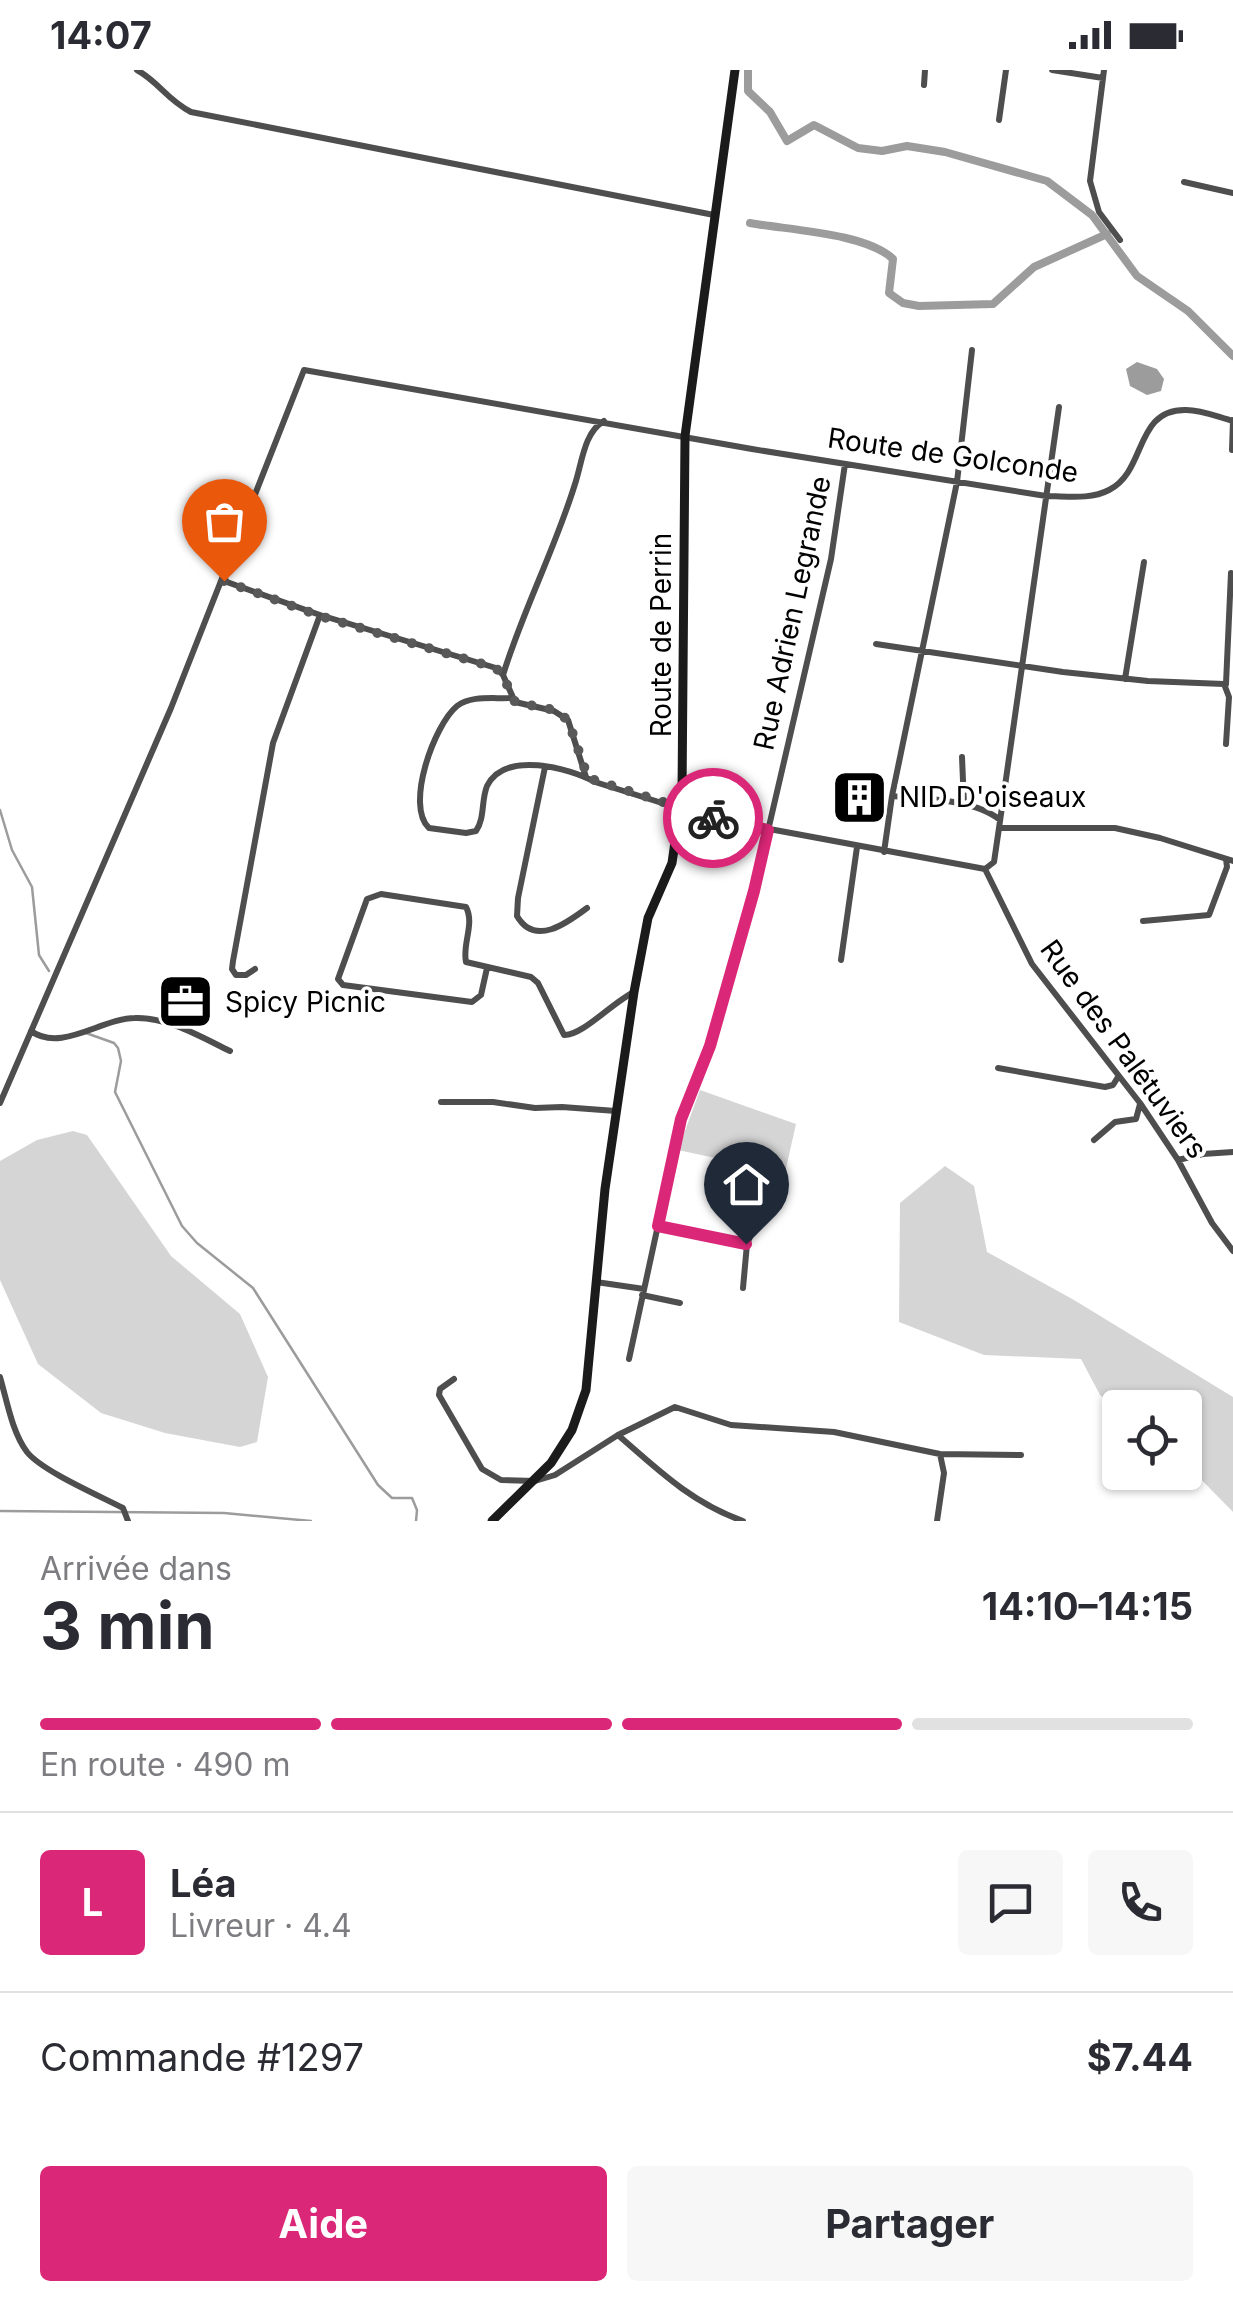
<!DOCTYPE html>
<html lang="fr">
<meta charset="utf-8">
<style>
:root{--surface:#fff;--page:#f7f7f7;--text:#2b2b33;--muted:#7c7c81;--line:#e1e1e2;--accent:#db2777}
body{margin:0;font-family:Inter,sans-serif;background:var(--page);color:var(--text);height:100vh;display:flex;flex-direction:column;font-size:38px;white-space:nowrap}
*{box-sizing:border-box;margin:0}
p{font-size:32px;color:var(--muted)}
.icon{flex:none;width:55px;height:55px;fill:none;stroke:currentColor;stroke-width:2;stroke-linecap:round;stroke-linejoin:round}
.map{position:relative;height:1451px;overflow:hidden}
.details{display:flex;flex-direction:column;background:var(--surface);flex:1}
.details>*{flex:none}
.fabs{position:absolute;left:1102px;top:1320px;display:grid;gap:20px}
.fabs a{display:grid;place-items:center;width:100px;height:100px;border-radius:10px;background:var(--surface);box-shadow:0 2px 8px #0004;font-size:50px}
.pin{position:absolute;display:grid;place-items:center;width:85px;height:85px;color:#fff;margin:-102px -42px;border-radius:50% 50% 50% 0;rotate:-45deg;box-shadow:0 0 10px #0007}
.pin .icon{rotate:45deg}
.courier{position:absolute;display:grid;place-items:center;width:100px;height:100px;margin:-50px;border:8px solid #db2777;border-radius:50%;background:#fff;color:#222;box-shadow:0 2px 12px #0007}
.summary em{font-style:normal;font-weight:700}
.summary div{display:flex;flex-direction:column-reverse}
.summary{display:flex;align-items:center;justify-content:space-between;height:170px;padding:0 40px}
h1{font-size:65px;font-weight:700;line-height:75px}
.bar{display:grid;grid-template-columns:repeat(4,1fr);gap:15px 10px;align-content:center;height:120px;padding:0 40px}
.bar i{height:12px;border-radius:8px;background:var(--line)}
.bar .active{background:var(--accent)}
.bar p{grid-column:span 4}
.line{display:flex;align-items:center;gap:25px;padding:0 40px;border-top:2px solid var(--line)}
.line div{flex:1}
.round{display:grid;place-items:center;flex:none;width:105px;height:105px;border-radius:10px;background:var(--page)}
.cta{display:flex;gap:20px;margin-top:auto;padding:20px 40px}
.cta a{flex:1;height:115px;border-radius:10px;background:var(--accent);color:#fff;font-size:40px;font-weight:700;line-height:115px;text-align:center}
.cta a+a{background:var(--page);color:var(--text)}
.status{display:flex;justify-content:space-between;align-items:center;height:70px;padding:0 50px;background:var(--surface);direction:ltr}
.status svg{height:28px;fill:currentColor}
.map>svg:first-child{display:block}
.green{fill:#d5d5d5}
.water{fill:#9c9c9c}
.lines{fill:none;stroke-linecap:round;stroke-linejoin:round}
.stream{stroke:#9c9c9c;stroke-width:2.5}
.canal{stroke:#9c9c9c;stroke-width:8}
.street{stroke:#4e4e4e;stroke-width:6}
.secondary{stroke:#1b1b1b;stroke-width:9}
.done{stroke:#595959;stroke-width:10;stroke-dasharray:0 18}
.route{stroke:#db2777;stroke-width:12}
.labels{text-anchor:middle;stroke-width:8;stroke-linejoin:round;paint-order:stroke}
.street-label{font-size:28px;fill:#000;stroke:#fff}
.poi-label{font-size:28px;fill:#000;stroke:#fff;text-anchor:start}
</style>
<div class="status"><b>14:07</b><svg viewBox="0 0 49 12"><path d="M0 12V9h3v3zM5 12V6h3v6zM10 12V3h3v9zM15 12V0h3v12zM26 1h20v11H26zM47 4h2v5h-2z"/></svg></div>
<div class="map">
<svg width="1233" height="1451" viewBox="0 0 1233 1451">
<rect width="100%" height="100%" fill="#fff"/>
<!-- green -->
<path class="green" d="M700,1020L796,1054L785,1103L678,1080Z
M73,1061L87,1065L171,1186L240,1244L268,1307L257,1372L240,1377L165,1363L101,1343L38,1294L0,1210V1091L37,1070Z
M945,1096L974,1116L987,1182L1074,1230L1233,1327V1442L1185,1393V1338H1120V1341L1100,1325L1081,1289L984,1285L899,1252L900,1133Z"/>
<!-- water -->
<path class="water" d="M1137,292L1157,299L1164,309L1161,321L1147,325L1130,316L1126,299Z"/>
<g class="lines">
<!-- stream -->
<path class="stream" d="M0,740L12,780L32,817L39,885L49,901
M86,963L114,973L118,978L121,991L115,1022L182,1156L197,1173L253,1218L378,1415L392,1428H412L417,1440L416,1451
M0,1441L224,1443L311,1451"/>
<!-- canal -->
<path class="canal" d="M748,0V21L770,42L787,71L814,55L858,78L882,81L907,76L945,82L1047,111L1092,145L1137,206L1188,241L1233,286
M750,153C788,160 866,163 893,189L889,223L903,233L919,236L993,234L1034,197L1107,164"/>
<!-- street -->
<path class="street" d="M137,0C159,12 166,29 191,42L714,145
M1052,0L1103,8
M1104,0L1090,111L1099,142L1120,170
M924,15L925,0
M999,50L1006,0
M1184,112L1233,123
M1232,380L1233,350
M224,511L320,545L496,598L503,605L515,632L554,641L568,650L586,707
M876,574L1063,602L1148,611L1224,614L1229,627L1226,674
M503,605C523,540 555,479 575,414C582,393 584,362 604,351
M1125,609L1144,492
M1226,614L1231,503
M511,628C494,629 471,625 457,636C434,655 405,736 429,758L466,763L476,761C485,748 481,731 487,716C505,680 569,698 595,712L710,748L985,799
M962,687L964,735
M545,697L518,828L517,846C535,877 567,853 587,838
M892,726C925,729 974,729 1000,750
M999,758H1115L1160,768L1233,791
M884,782L892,726L957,412L972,280
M985,799L994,792L999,758L1059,337
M985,799L1032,894L1140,1033L1178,1090L1212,1153L1233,1181
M1143,851L1209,845L1227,797L1226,789
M841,890L857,777
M487,898L481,925L472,932L343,915L338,909L367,829L381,824L466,837C475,854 462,874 466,892L531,907L538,913L564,965C582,966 613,932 634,922
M255,899L246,905H236L232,899L233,891L273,673L320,545
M31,961C61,983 102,948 135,948C168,947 201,967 230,981
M998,998L1105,1017L1113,1015L1118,1007
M441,1032H493L535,1038L562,1037L616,1041
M0,1033L171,638L304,300L752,379L1046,426C1067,426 1090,430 1109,420C1147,401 1134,339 1186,340C1202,340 1218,347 1233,351
M1094,1070L1115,1052L1136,1049L1140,1034
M1178,1090L1203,1084L1233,1082
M658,1155L696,1166L747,1174
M596,1212L644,1219
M743,1218L747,1174L759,1145
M642,1225L680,1233
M629,1289L681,1049L710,977L754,821L831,489L845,394
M0,1307C7,1331 12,1362 27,1382C42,1401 100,1426 123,1438L128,1451
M454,1309L440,1319L439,1325L482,1399L501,1410L535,1411L555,1405L618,1365L675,1337L731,1355L834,1362L940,1384L1021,1385
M618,1365C658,1400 692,1433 743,1451
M937,1451L944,1403L940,1384"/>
<!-- secondary -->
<path class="secondary" d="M492,1451L551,1393L572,1360L586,1320L605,1119L634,922L648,848L672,793L682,724L685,366L735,0"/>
</g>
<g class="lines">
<!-- done -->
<path class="done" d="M224,511L320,546L496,598L503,606L515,632L554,640L568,650L588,708L713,748"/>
<!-- route -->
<path class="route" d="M713,748L768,760L754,821L710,976L681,1049L658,1156L746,1174"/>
</g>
<!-- icons -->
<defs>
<symbol id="building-square" viewBox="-11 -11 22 22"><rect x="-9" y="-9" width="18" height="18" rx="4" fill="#000" stroke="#fff"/><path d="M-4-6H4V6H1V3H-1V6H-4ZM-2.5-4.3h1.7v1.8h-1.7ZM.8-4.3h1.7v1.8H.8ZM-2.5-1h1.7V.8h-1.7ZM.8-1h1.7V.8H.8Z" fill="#fff"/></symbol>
<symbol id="office-square" viewBox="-11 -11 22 22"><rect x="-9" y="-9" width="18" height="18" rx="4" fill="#000" stroke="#fff"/><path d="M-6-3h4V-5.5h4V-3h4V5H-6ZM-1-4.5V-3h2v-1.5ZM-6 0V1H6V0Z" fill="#fff"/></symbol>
</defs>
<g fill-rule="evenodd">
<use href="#building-square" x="828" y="696" width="63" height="63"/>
<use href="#office-square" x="154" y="900" width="63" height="63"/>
</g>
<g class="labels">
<!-- street labels -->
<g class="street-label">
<text transform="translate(953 385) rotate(8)" y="10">Route de Golconde</text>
<text transform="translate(792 543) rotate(-78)" y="10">Rue Adrien Legrande</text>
<text transform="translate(661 565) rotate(-90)" y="10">Route de Perrin</text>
<text transform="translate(1124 979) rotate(54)" y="10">Rue des Palétuviers</text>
</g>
<!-- poi labels -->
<g class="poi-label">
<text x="899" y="737">NID D'oiseaux</text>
<text x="225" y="942">Spicy Picnic</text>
</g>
</g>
</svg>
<div class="fabs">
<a><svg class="icon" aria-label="locate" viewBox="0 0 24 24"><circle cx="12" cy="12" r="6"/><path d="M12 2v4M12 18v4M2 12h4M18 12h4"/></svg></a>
</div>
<div class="pin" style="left:224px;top:511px;background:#ea580c"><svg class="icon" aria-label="bag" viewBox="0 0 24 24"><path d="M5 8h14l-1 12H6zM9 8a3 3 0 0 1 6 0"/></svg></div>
<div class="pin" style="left:746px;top:1174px;background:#1f2937"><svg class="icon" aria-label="home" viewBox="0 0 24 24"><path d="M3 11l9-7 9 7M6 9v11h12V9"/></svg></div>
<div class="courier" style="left:713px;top:748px"><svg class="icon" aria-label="bike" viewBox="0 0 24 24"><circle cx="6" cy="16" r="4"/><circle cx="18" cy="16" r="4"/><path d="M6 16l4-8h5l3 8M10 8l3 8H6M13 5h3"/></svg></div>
</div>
<section class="details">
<div class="summary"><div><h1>3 min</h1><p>Arrivée dans</p></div><em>14:10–14:15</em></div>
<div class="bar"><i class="active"></i><i class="active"></i><i class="active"></i><i></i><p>En route · 490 m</p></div>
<div class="line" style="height:180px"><b class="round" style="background:var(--accent);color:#fff">L</b><div><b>Léa</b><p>Livreur · 4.4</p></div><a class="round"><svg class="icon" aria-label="chat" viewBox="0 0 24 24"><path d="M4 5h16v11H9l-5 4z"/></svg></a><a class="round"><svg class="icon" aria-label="phone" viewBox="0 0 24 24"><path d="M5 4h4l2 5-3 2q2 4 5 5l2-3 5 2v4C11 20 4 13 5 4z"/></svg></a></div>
<div class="line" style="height:130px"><div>Commande #1297</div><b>$7.44</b></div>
<div class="cta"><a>Aide</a><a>Partager</a></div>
</section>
